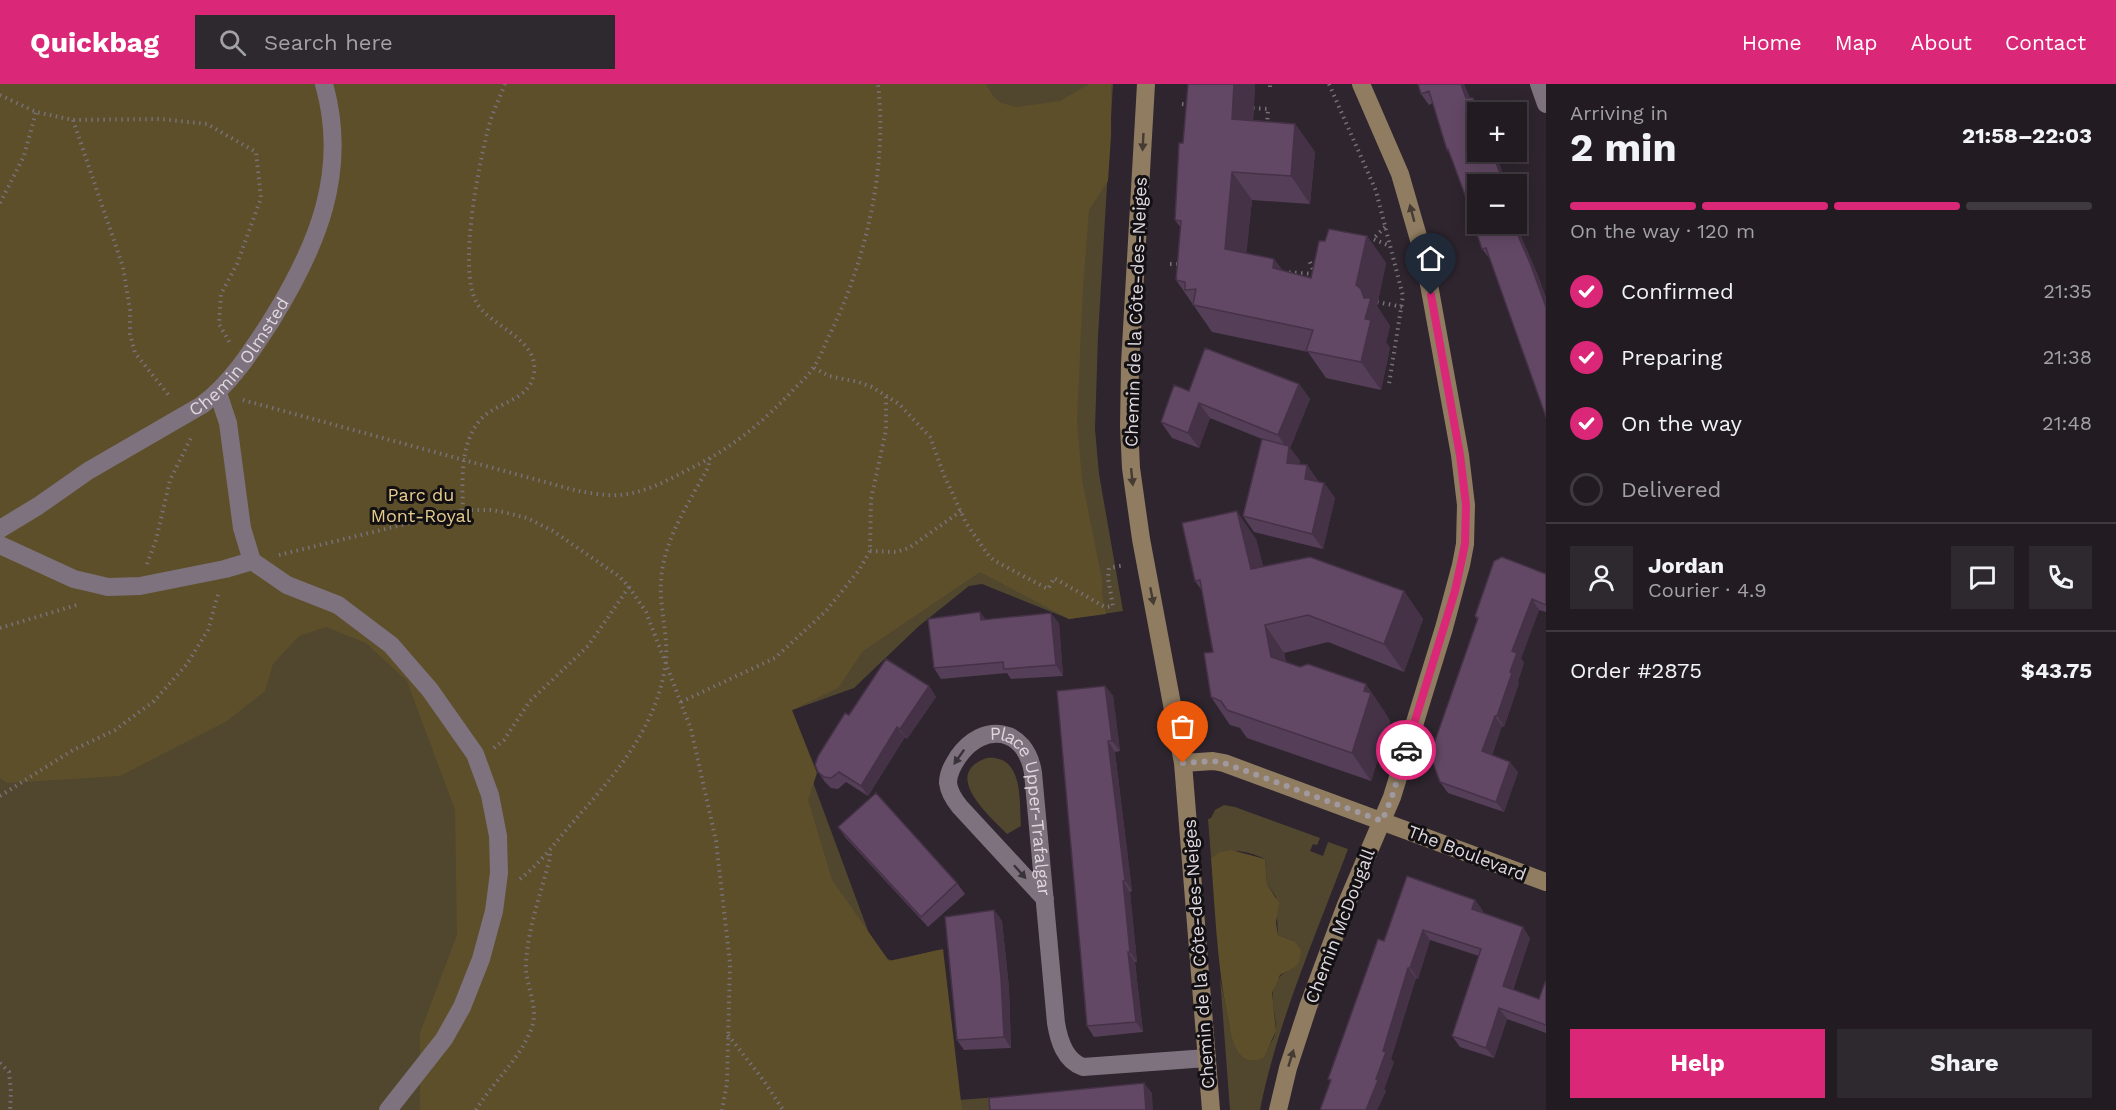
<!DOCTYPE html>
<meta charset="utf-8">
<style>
:root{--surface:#221c22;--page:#2e292f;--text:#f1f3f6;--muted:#a2a1a5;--line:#3f3a40;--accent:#db2777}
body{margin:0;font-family:"Work Sans",sans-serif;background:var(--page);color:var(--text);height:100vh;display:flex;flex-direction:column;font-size:22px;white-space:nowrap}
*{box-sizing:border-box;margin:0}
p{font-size:20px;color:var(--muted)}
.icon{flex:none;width:33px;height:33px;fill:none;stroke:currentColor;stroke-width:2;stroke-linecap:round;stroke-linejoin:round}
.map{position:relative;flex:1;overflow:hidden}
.panel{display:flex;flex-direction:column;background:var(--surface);width:570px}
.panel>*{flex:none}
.tools{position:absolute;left:1467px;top:18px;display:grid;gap:12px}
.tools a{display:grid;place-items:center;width:60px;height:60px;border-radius:0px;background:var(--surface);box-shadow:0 3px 15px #0003,0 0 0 2px var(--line);font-size:30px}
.pin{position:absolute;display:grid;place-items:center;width:51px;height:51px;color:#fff;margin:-62px -26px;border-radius:50% 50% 50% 0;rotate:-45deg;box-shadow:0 0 6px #0007}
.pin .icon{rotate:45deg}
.courier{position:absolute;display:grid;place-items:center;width:60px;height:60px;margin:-30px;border:4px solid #db2777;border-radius:50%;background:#fff;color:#222;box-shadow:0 2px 8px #0007}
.headline em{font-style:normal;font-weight:700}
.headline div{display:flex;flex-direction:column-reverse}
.headline{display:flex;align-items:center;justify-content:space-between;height:102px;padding:0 24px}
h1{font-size:39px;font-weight:700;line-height:45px}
.bar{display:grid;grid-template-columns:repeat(4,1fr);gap:9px 6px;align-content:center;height:72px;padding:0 24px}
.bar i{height:8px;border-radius:4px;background:var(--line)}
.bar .active{background:var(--accent)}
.bar p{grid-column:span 4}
.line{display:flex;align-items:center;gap:15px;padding:0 24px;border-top:2px solid var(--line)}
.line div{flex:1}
.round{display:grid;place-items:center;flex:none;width:63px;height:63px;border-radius:0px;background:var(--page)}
ol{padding:0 24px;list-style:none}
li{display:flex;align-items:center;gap:18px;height:66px}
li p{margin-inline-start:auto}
li .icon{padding:6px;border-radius:50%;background:var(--accent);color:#fff;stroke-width:4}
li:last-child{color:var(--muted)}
li i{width:33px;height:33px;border:3px solid var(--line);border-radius:50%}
.button{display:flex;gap:12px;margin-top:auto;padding:12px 24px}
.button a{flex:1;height:69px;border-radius:0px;background:var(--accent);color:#fff;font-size:24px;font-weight:700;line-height:69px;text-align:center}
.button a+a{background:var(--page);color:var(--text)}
header{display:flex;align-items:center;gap:36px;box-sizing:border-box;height:84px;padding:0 30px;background:var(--accent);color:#fff}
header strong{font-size:28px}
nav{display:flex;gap:33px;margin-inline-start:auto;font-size:21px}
.search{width:420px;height:54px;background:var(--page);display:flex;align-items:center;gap:15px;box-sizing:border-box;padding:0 21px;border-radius:0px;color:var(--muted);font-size:22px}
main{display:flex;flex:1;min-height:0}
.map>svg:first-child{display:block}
.green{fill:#51472e}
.forest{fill:#5d4f2a}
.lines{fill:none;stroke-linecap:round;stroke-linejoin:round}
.path{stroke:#787178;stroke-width:4;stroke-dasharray:1.5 4.5;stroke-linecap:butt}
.street{stroke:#7d727d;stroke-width:18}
.secondary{stroke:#8f7c61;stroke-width:18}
.wall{fill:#553e57}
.shaded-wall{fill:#453247}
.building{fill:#634865;stroke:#453247;stroke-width:1.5}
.oneway{fill:#453b33}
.oneway2{fill:#383239}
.done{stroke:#a099a0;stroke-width:6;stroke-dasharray:0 10.8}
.route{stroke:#db2777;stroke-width:8}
.labels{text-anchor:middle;stroke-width:6;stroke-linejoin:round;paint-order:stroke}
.street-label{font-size:18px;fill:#ded8de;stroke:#131014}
.park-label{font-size:18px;fill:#e6cd8d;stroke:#131014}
</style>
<header>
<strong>Quickbag</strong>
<div class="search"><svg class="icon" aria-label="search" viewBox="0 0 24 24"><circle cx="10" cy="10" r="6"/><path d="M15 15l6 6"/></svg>Search here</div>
<nav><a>Home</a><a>Map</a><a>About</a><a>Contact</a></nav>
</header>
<main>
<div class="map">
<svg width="1546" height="1026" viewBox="0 0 1546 1026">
<rect width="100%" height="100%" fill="#2e252e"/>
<!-- green -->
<path class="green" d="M0,0H1113L1098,253L1095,345L1099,390L1123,527L1069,535L982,500L969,502L919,542L854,604L787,628L877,871L893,877L938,866L960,1016L997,1013L998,1026H0Z
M987,674C1024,671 1019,716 1021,742L1007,750C990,732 940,690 987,674Z
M1224,721L1235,723L1320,754L1317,761L1313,760L1310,767L1323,772L1328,758L1348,765C1316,851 1278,936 1260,1026H1230L1220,893L1230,945L1267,966C1269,961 1272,958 1274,953C1282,934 1259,904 1287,887L1294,857L1278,851L1276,813L1267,800L1265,775C1246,766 1228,763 1211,774L1208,735L1211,734L1215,726Z"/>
<!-- forest -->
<path class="forest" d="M0,0H986L993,12L1001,19L1017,23L1060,17L1089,0H1111V52L1108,97L1089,126L1083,203L1077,336L1082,396L1102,496V510L1106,530L1069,535L980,488L863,567L838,604L792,626L817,689L808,716L832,796L889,877L943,865L962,1026H420V949L457,851L455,726L407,597L366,559L326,543L299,552L273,580L265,607L227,637L120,692L7,699L0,694Z
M1231,766L1265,775L1267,800L1279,819L1276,839L1278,851L1294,857L1301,866L1299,878L1295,883L1280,891L1272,909L1276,947L1264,973C1255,978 1246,978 1239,969C1231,958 1230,943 1227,930C1217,878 1215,826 1211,774L1220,768Z"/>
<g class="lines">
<!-- path -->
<path class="path" d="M1329,0L1376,107L1403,212L1389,300
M1270,3V0
M0,11L36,28L73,36L162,35L207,40L256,68L261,114L237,180L221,210L219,240L231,261
M1182,20L1191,21
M1253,24L1268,25L1267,41
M73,36L123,183L130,226V250L135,269L171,314
M0,119L24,72L36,28
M1385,143L1373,155L1390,162
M1310,178L1314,188
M1170,180H1180
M1283,188L1315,190
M1377,218L1403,223
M814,284L829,292L858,298L872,303L899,320L930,353L944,391L966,439L989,472L995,477L1048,505L1054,494L1105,523L1113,522L1108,494L1109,484L1125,481
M243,316L578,407C591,409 606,412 619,411C648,409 673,393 699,380C736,361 766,335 795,304C801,298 808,292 813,284C819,276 823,265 827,256C865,181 888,84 878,0
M463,426C462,397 460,358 481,335C498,317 530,317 534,289C539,254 490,243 476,218C458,182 479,78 490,38C494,25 500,13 505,0
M870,467L896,468L909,464L961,427
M279,471L463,426H491L503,428L527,434L553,447L620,493L629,503L646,528L691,645L716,757L730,879L727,999L722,1026
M147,480L156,456L170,396L192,352
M0,544L80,520
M681,618L775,574L826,527L859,486L870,467L871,415L886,346V313
M494,664L504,656L530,617L588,562L629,503
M0,712L73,666L115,646L154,617L187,580L208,546L219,507
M520,795C538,781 552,763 567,745C609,697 654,650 665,584C670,555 659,526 661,497C663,457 689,418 708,384L710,374
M728,951L764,997L783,1026
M0,979L9,988L11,1009L10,1026
M476,1026C492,999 522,973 532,943C539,922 525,901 526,880C528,843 541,809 550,774V767"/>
<!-- street -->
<g class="street">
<path d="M1539,0L1546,20"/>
<path d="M218,309L228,339L242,444L252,477L287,501L338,521L391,561L430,606L475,670L490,711L498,752L499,789L494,827L481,875L462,923L444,955L388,1026"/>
<path id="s1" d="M0,445L38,422L88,387L202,321C232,298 251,268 271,237C317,163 349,88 324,0"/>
<path d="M0,461L74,495L108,503L140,502L225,485L252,477"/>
<path id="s2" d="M1045,815L960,723C955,717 949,707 948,699C948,689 953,681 958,673C983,637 1026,643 1033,689L1056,939C1059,957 1065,977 1083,983L1207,974"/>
</g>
<!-- secondary -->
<path class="secondary" d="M1146,0L1130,280L1129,342L1131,384L1141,455L1183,679L1211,1026
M1183,679L1213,677L1224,679L1546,798
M1278,1026L1288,984L1308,923L1346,821L1392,713L1444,544L1461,481L1465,460L1466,421L1460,371L1424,173L1400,90L1361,0"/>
</g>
<!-- wall -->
<path class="wall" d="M1188,0H1255L1253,36L1295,40L1315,68L1310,120L1252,116L1246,169L1274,175L1283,187L1311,194L1325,157L1367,152L1386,179L1377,222L1390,242L1386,258L1390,264L1381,306L1326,294L1308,268L1212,248L1176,196L1181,144L1175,136L1183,59Z
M1418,0H1464L1470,14L1480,25L1478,100L1537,189L1546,214V333L1490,175L1482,165L1476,141L1451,72L1447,66L1433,19L1429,21L1421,10Z
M1299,300L1310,315L1290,364L1300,377L1299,380L1307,381L1318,397L1324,399L1335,414L1323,465L1254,448L1243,432L1262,355L1210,334L1199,364L1172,354L1161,338L1189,307Z
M1256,455L1263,482L1404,507L1423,535L1404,588L1328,558L1284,569L1286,578L1385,628V629L1390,637L1371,697L1247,654L1240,644L1230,641L1211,613L1213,568L1203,508L1195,497Z
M1546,490V528L1539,526L1521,574L1524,579L1518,597L1519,599L1504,643L1502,642L1492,671L1518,688L1504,728L1448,709L1440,698L1477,536L1475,532Z
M986,535L1059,539L1063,592L1011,595L1007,589L941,595L934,584Z
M929,602L936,613L907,655L905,653L868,712L846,698L838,705L831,704L825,698L818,688L849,631Z
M1105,602L1113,612L1120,667L1115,668L1132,807L1130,808L1137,878H1135L1143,948L1094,953L1087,942Z
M838,743L957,799L965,810L928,843L845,753Z
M1475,816L1483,827L1482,828L1530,854L1513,906L1539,915L1546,899V949L1507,935L1494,974L1460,963L1452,952L1479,872L1430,856L1418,895L1416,894L1391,975L1394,978L1384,1005L1386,1007L1377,1026H1320L1330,997L1328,995L1384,857Z
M994,826L1002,837L1009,904L1011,964L964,966L957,956Z"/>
<!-- shaded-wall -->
<path class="shaded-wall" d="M1234,0H1255L1252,62L1232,35Z
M1461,0H1464L1474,25L1466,14Z
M1473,14L1480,25L1481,28H1478Z
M1295,40L1315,68L1310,120L1291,92Z
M1492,68H1495L1507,100H1504Z
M1232,88L1252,116L1244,193L1225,165Z
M1513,140H1516L1537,189L1546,214V223Z
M1367,152L1386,179L1377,222L1390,242L1386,258L1390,264L1381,306L1361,278L1365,235L1356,201Z
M1274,175L1294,202L1273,184Z
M1299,300L1310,315L1290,364L1300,377L1297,394L1287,379L1288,366L1278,351Z
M1199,319L1210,334L1199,364L1188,349Z
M1307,381L1318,397L1316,410L1305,395Z
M1324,399L1335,414L1323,465L1312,450Z
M1237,427L1256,455L1270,512L1251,485Z
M1404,507L1423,535L1404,588L1384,560Z
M1532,515L1539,526L1521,574L1524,579L1518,597L1519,599L1504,643L1497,632L1510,588L1512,567Z
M980,528L988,538L981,536Z
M1051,529L1059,539L1063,592L1056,581Z
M1265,541L1284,569L1290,600L1271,573Z
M1366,600L1385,628V629L1390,637L1371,697L1352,669Z
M929,602L936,613L907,655L900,645Z
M1105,602L1113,612L1120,667L1112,657Z
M1495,632L1502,642L1489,678L1482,667Z
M897,643L905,653L868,712L861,702Z
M1108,657L1115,668L1132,807L1125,797Z
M1510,678L1518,688L1504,728L1496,718Z
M1123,797L1130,808L1137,878L1130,868Z
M1475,816L1483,827L1480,835L1472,825Z
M994,826L1002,837L1009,904L1011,964L1004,953Z
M1523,843L1530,854L1510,913L1503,902Z
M1423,846L1430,856L1418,895L1410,884Z
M1128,868L1135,878L1143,948L1136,938Z
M1408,884L1416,894L1391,975L1394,978L1384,1005L1386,1007L1377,1026H1366L1376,995L1383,967Z
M1499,924L1507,935L1494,974L1486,964Z
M1144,999L1152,1009L1153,1026H1146Z"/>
<!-- building -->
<path class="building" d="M1188,0H1234L1232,35L1295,40L1291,92L1232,88L1225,165L1274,175L1273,184L1311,194L1319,157H1325L1329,145L1367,152L1356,201L1361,205L1364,214H1371L1365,235L1371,236L1361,278L1306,267L1313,246L1193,221L1196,205L1185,206V198L1176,196L1181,137L1175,136L1179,59H1183Z
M1418,0H1461L1466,14H1473L1478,28V68H1492L1504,100H1478V140H1513L1530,179L1546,223V333L1486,164L1482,165L1474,141H1476L1448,65L1447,66L1429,7L1421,10Z
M1205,264L1299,300L1278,351L1199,319L1188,349L1161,338L1174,301L1189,307Z
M1262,355L1289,362L1287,379L1307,381L1305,395L1324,399L1312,450L1243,432Z
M1237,427L1251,485L1310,473L1404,507L1384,560L1308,531L1265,541L1271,573L1300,583L1308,580L1366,600L1364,607L1371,609L1352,669L1227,626L1221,617L1211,613L1204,569L1213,568L1200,496L1195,497L1182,439Z
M1502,473L1546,490V521L1532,515L1512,567L1517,569L1510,588L1512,589L1497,632H1495L1482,667L1510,678L1496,718L1440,698L1430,671L1478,534L1475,532L1494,477Z
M980,528L981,536L1051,529L1056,581L1004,585L1003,578L934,584L928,535Z
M886,575L929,602L900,645L897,643L861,702L839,688L831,694L824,693L818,688L815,681L818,672L845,629L849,631Z
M1105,602L1112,657H1108L1125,797H1123L1130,868H1128L1136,938L1087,942L1057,607Z
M876,709L957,799L921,833L838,743Z
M1407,792L1475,816L1472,825L1523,843L1503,902L1539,915L1545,898L1546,899V941L1499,924L1486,964L1452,952L1481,865L1423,846L1410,884H1408L1383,967L1386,968L1376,995L1378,996L1366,1026H1320L1331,996L1328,995L1378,855L1384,857Z
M994,826L1001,894L1004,953L957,956L945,833Z
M1144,999L1146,1026H990L989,1014Z"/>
<!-- one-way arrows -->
<defs><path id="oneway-solid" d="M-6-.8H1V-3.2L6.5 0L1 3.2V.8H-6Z" transform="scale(1.5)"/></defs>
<g class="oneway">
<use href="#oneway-solid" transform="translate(1143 58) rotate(93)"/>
<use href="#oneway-solid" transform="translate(1412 129) rotate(-105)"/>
<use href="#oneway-solid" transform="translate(1132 393) rotate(84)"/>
<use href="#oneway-solid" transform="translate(1152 512) rotate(79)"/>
<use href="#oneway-solid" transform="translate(1291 974) rotate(-73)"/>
</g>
<g class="oneway2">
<use href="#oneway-solid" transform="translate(959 673) rotate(125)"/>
<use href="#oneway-solid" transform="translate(1020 788) rotate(48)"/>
</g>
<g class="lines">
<!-- done -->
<path class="done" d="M1183,679L1213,677L1224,679L1382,737L1392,713L1406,666"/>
<!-- route -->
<path class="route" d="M1406,666L1455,507L1465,460L1466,421L1460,371L1431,211"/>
</g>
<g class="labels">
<!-- street labels -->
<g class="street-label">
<text transform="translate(1136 228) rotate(-88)" y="6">Chemin de la Côte-des-Neiges</text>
<text dy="6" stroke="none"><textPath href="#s1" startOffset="298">Chemin Olmsted</textPath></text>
<text dy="6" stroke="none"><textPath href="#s2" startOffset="315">Place Upper-Trafalgar</textPath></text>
<text transform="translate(1467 769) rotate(21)" y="6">The Boulevard</text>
<text transform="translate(1340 842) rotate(-69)" y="6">Chemin McDougall</text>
<text transform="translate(1199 870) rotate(-94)" y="6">Chemin de la Côte-des-Neiges</text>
</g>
<!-- park labels -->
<g class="park-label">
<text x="421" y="417">Parc du<tspan x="421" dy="21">Mont-Royal</tspan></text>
</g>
</g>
</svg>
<div class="tools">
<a>+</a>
<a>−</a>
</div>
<div class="pin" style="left:1183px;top:679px;background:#ea580c"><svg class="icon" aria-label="bag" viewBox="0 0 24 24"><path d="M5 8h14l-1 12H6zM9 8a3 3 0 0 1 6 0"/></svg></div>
<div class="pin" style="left:1431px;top:211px;background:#1f2937"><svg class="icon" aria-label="home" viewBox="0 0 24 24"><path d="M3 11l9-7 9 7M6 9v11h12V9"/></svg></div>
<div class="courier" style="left:1406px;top:666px"><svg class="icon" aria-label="car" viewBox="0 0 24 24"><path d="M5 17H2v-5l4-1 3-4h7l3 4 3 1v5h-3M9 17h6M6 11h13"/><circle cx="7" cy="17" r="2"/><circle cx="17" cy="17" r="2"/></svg></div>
</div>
<section class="panel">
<div class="headline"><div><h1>2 min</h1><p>Arriving in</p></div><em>21:58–22:03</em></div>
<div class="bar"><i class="active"></i><i class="active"></i><i class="active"></i><i></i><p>On the way · 120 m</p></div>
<ol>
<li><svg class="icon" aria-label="check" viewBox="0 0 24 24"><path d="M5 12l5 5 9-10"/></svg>Confirmed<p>21:35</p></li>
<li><svg class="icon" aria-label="check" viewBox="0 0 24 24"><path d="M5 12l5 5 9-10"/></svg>Preparing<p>21:38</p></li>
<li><svg class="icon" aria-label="check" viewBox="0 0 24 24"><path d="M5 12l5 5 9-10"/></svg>On the way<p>21:48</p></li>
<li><i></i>Delivered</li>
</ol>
<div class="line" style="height:108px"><a class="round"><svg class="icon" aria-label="person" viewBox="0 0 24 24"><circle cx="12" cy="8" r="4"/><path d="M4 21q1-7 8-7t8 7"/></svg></a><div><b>Jordan</b><p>Courier · 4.9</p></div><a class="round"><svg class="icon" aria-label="chat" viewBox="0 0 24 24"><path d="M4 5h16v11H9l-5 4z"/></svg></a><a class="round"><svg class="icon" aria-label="phone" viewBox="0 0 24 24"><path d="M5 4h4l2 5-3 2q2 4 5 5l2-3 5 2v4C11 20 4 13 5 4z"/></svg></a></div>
<div class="line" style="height:78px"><div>Order #2875</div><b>$43.75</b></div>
<div class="button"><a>Help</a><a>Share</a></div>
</section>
</main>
